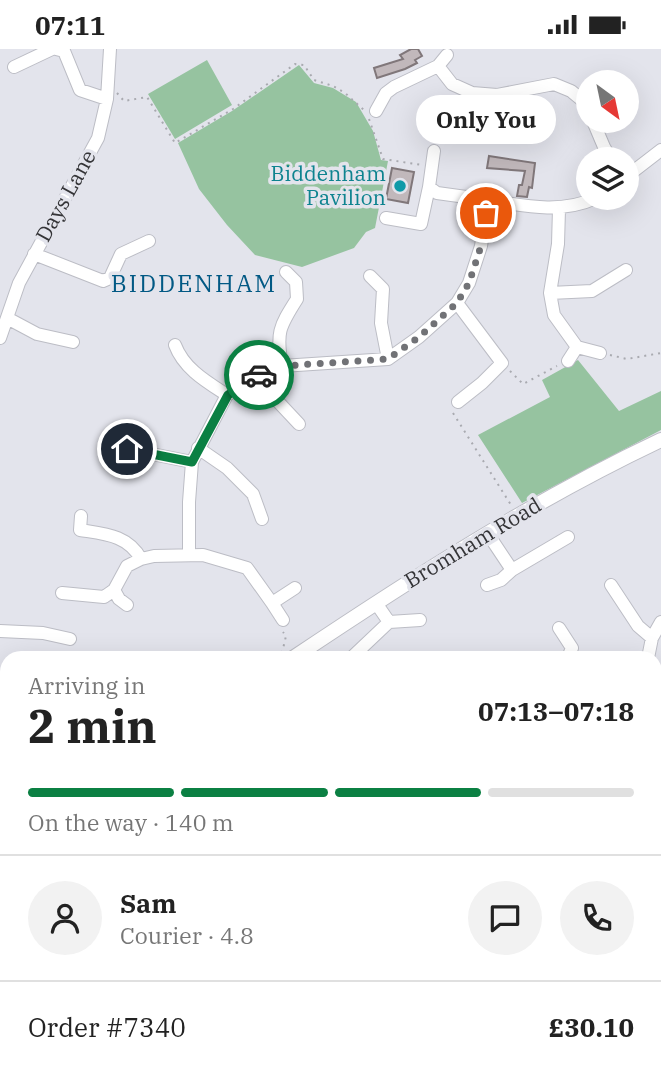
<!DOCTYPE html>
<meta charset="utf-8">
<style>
:root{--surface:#fff;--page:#f2f2f2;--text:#222;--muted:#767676;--line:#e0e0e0;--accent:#0b8043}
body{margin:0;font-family:"IBM Plex Serif",serif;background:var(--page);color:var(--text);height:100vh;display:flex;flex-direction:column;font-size:26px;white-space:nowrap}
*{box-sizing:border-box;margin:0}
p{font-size:23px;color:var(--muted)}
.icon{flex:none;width:38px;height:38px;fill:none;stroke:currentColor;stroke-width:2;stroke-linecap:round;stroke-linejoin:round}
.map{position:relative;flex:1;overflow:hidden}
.panel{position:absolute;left:0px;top:602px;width:662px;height:436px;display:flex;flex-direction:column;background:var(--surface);border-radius:21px 21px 0 0;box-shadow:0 7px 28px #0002}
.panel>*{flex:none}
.needle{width:46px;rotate:147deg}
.buttons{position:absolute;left:576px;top:21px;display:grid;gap:14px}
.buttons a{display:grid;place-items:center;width:63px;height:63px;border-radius:50%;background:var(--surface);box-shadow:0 7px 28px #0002;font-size:35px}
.pin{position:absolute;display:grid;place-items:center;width:60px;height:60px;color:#fff;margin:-30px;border:4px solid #fff;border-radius:50%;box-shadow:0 2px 7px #0007}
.courier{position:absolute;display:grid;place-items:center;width:70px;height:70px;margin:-35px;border:5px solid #0b8043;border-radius:50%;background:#fff;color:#222;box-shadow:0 2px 9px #0007}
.bubble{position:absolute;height:49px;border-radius:24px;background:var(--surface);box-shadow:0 7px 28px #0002;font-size:23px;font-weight:700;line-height:49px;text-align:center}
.head em{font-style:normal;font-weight:700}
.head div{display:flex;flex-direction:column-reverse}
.head{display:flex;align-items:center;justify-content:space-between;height:119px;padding:0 28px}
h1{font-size:46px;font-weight:700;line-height:52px}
.bar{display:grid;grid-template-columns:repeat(4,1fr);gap:10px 7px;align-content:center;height:84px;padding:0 28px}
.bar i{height:9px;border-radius:5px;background:var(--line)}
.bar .selected{background:var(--accent)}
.bar p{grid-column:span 4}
.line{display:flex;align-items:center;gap:18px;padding:0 28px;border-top:2px solid var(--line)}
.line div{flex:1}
.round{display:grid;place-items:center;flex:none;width:74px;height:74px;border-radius:37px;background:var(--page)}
.status{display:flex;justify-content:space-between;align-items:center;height:49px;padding:0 35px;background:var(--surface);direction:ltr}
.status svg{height:19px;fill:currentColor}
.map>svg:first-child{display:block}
.green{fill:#96c3a0}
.building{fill:#c1b8bb;stroke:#80777a;stroke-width:2}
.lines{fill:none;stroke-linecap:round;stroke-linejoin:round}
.minor-casing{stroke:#bcbdc5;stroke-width:14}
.major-casing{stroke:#bcbdc5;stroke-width:16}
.path{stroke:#a9aab0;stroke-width:2;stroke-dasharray:2 5;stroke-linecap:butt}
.minor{stroke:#fff;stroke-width:12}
.major{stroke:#fff;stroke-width:14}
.done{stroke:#717276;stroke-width:7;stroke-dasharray:0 12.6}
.route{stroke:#0b8043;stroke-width:9}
.culture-dot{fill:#0f9aa8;stroke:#e3e4ec;stroke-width:2.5}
.labels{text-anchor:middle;stroke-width:7;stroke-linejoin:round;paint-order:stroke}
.culture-label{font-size:21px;fill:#0d838f;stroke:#e3e4ec;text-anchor:end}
.street-label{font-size:21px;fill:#343437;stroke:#e3e4ec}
.quarter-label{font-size:24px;letter-spacing:2px;fill:#025984;stroke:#e3e4ec}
</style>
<div class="status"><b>07:11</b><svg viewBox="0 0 49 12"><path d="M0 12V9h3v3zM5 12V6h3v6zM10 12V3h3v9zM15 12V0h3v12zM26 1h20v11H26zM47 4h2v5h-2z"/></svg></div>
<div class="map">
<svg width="661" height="1037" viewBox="0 0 661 1037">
<rect width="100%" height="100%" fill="#e3e4ec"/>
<!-- green -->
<path class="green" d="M207,11L232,56L175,90L148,45Z
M299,16L314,34L333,39L356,53L373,82L381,111L388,112L375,179L366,183L354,199L302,218L255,206L227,176L199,140L178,94L232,62Z
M578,311L619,362L661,342V381L522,454L478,386L550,348L542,331Z"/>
<!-- building -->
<path class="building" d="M411,0H418L422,7L415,11L417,14L405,20L377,29L374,19L403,10L400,6Z
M489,107L535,114L532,139L529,138L527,148L517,147L519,136H522L525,122L487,119Z
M392,119L414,123L408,154L386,150Z"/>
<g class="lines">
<defs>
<path id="minor" d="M56,0L64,2L80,41L107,50
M438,17L447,6
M14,18L52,0
M376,62L386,44L394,38L438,17L452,35L472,44L497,46L554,35L571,42L582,51L588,62
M593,72L604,98L611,110
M434,102L429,138L437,144L488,151
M626,128L661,101
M559,160L558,195L550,244L554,266L577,298L600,304
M386,169L421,175L429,138
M34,205L103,232L110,229L121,205L149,192
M370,227L383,240L381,274L388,310
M550,244L592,242L626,221
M457,254L502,314L482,334L458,353
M7,269L37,285L73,293
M0,289L19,234L98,89L107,50L110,0
M175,296C184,320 207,333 227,346
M568,312L577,298
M282,317C276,284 279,278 297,250L296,233L286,223
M255,328L299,375
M119,380L127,400L192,413
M198,399L227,419L253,445L262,470
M81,467L80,481C105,485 128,486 141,510
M488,485L512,521L568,488
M189,506V453L192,413L227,346L255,328L282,317L388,310L419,288L457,254L469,234L481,197L488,151C525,157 561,165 596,149
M487,536L501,531L512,521
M611,536L638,577L652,589
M114,541L119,550L127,556
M62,544L104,548L114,541L127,517L141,510L154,507L203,506L247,519L272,554L295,539
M272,554L283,571
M389,573L420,571
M559,579L572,599L569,606
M0,582L43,584L70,590
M351,609L389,573L376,554
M648,609L652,589L661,573
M0,717L7,714
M654,764L661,759
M0,778L7,787
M654,877L661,870
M654,969L661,963
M654,1000L661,1006
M490,1031L504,1035L516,1031
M577,1031L583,1037
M415,1037L419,1031"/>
<path id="major" d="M293,609C411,530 532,452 661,391
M0,763L7,760"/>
</defs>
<!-- minor casing -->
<use href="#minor" class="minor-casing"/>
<!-- major casing -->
<use href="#major" class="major-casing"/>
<!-- path -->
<path class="path" d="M117,44L124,52L147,48L175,94L233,60L295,15L304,16L314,31L333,37L345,44L365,62
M369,70L383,110L422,116
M610,306L627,310L661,304
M510,322L523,335L557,317
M453,364L511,456
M282,604L286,587L283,583"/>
<!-- minor -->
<use href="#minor" class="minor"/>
<!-- major -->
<use href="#major" class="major"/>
</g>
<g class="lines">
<!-- done -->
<path class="done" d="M259,326L282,317L388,310L419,288L457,254L469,234L481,197L486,164"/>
<!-- route -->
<path class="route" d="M127,400L192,413L228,346L259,326"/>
</g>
<!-- markers -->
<circle class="culture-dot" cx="400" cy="137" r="7"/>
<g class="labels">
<!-- culture labels -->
<g class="culture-label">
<text x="386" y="132">Biddenham<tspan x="386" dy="24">Pavilion</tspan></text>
</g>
<!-- street labels -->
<g class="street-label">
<text transform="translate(66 147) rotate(-61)" y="7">Days Lane</text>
<text transform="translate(473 494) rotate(-31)" y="7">Bromham Road</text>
</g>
<!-- quarter labels -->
<g class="quarter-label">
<text x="194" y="243">BIDDENHAM</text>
</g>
</g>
</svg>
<div class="buttons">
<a><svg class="needle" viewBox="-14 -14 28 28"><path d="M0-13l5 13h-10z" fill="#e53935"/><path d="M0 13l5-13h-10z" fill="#767676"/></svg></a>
<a><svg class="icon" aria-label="layers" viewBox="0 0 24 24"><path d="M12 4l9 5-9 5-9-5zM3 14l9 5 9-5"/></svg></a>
</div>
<div class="pin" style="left:486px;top:164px;background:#ea580c"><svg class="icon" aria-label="bag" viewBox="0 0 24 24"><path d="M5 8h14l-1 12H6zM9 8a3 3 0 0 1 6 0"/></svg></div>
<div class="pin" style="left:127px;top:400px;background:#1f2937"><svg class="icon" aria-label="home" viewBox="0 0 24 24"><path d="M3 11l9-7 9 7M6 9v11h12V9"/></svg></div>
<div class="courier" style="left:259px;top:326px"><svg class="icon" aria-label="car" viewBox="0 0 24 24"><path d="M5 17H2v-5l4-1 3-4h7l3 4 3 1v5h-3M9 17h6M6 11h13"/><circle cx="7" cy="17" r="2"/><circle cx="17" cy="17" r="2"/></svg></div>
<div class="bubble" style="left:416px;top:46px;width:140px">Only You</div>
<section class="panel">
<div class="head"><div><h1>2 min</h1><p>Arriving in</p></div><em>07:13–07:18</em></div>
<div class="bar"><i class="selected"></i><i class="selected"></i><i class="selected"></i><i></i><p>On the way · 140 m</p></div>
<div class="line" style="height:126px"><a class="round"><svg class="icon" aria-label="person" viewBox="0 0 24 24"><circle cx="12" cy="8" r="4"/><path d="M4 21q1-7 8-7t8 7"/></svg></a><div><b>Sam</b><p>Courier · 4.8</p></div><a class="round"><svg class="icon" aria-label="chat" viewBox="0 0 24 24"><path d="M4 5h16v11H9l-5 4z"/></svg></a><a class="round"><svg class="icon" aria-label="phone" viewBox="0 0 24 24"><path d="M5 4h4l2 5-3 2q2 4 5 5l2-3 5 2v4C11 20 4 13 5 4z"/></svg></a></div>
<div class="line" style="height:91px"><div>Order #7340</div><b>£30.10</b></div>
</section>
</div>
